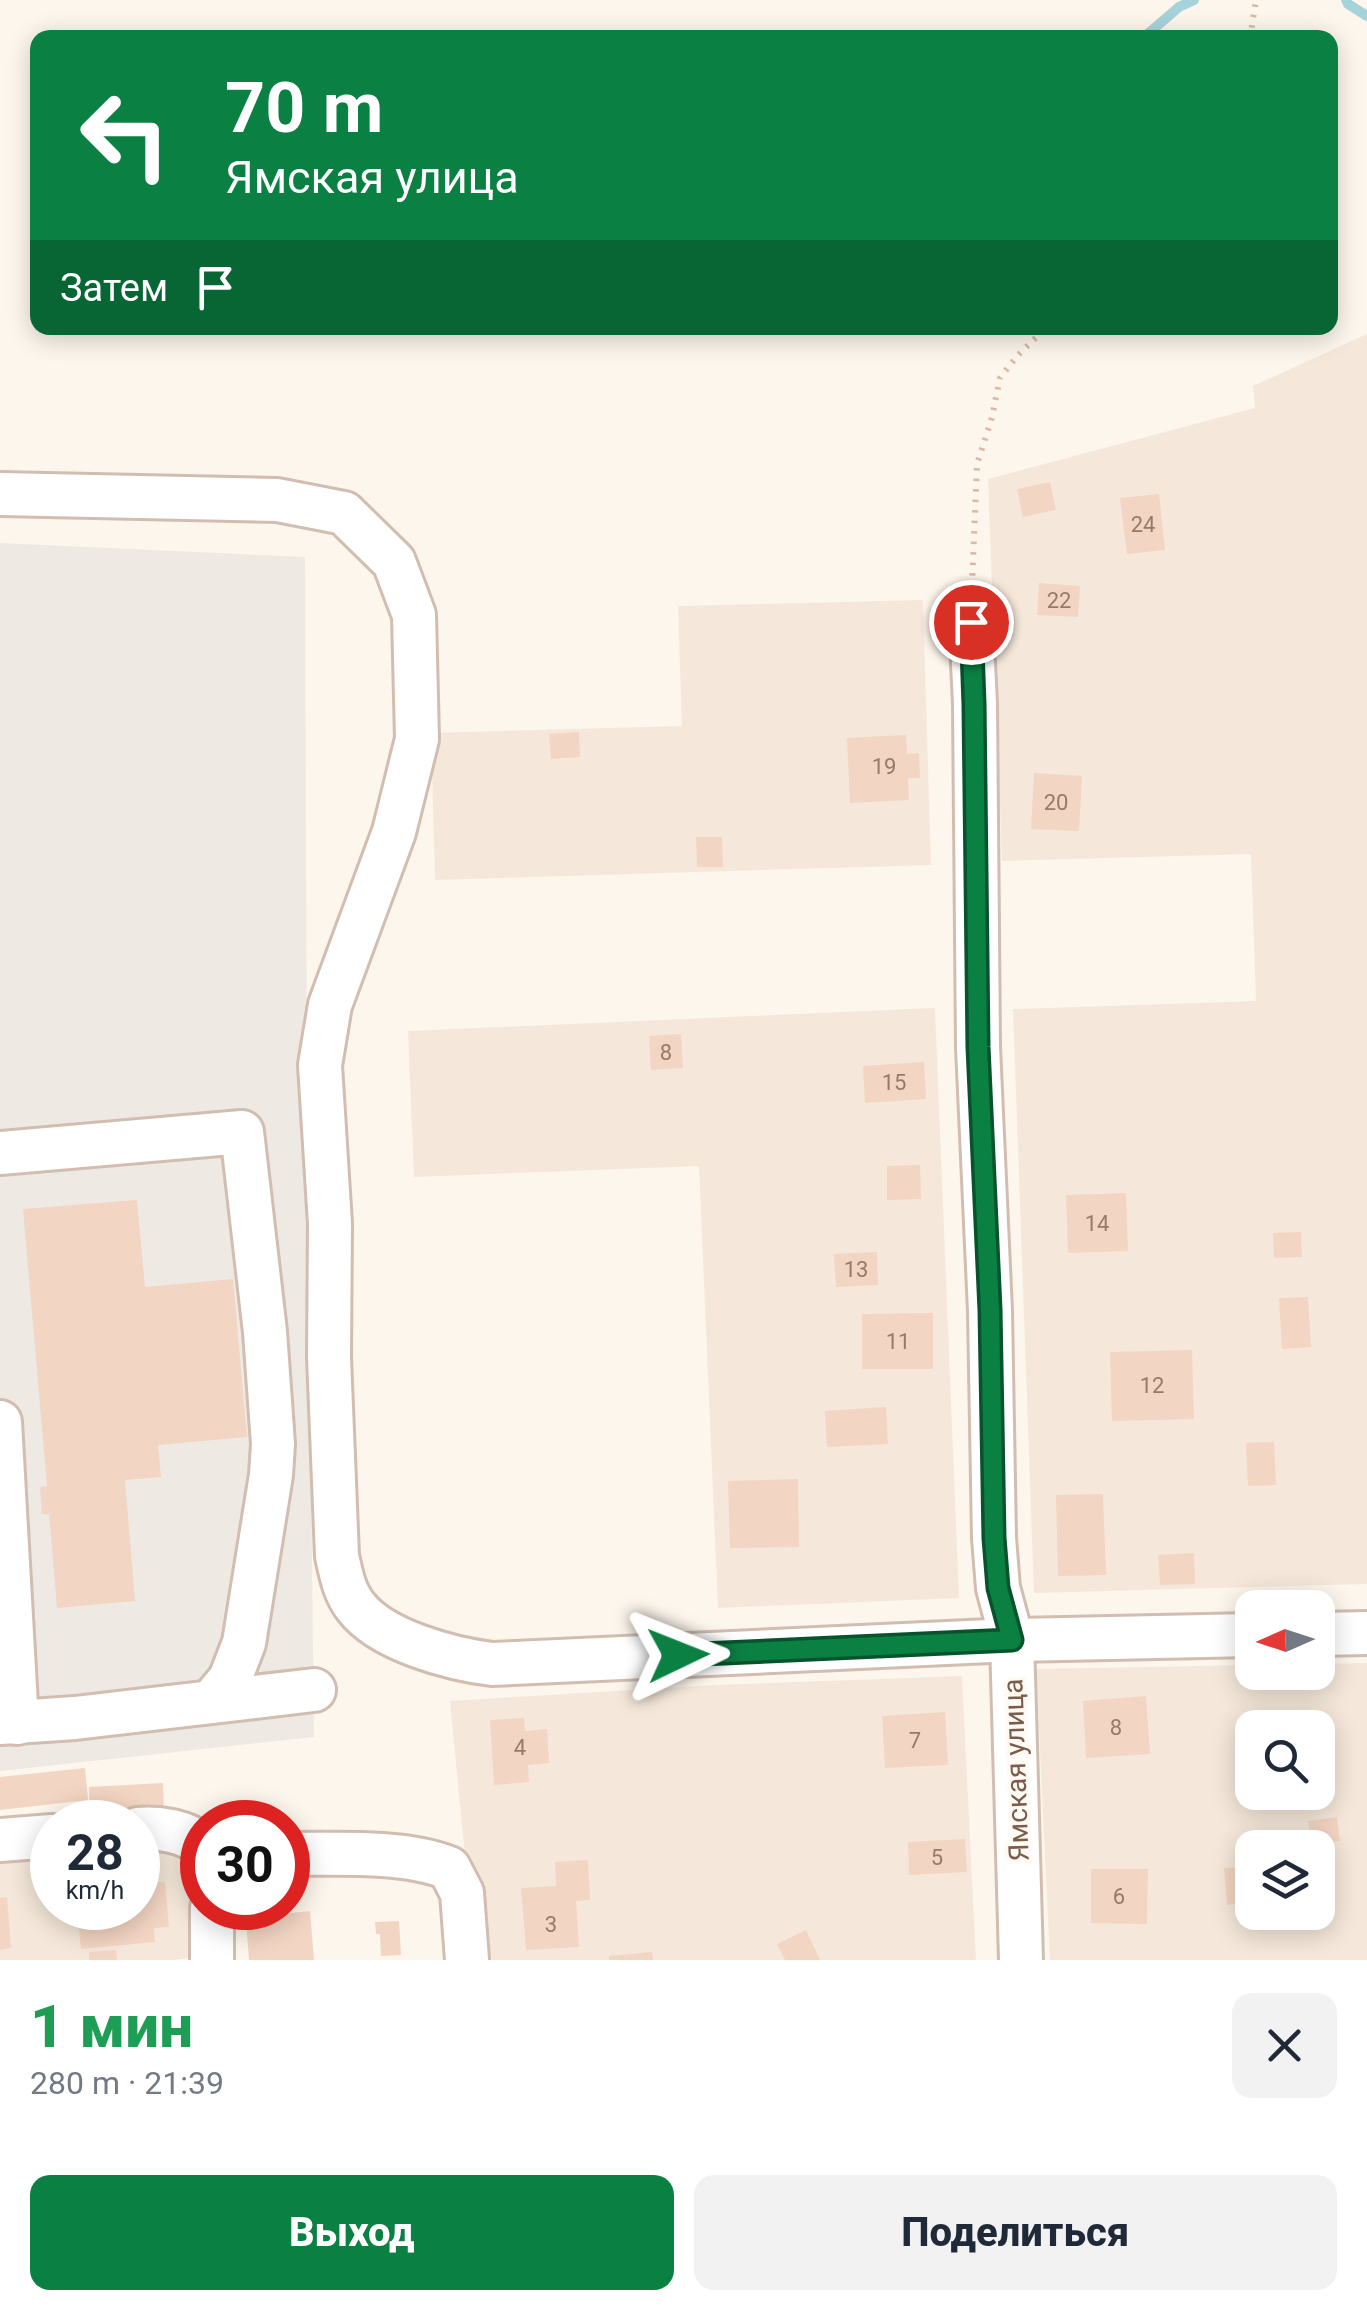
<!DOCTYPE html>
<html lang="ru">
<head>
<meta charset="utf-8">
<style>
  :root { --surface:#fff; --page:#f2f2f3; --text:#1f2937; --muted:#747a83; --accent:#0b8043 }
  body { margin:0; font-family:Roboto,sans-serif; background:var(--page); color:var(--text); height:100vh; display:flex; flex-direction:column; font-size:38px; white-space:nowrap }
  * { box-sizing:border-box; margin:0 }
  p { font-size:32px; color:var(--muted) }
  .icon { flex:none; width:55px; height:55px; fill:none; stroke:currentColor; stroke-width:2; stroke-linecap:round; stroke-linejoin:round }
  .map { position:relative; height:1960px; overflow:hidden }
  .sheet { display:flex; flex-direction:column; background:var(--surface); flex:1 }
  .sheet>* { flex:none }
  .hud { position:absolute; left:30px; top:30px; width:1308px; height:305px; border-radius:20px; box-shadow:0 5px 25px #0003; background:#0b8043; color:#fff; overflow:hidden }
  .needle { width:65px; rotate:267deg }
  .tools { position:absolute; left:1235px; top:1590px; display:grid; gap:20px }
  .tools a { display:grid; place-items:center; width:100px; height:100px; border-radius:20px; background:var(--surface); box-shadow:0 5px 25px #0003; font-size:50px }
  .speed { position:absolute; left:30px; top:1800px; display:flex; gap:20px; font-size:50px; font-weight:700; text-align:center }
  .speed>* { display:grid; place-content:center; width:130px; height:130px; border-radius:50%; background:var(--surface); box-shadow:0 5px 25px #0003; line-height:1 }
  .speed small { font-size:25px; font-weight:400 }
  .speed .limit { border:15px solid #d22; background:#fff; color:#111 }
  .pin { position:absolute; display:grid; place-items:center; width:85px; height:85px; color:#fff; margin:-42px; border:5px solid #fff; border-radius:50%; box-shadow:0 2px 10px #0007 }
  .me { position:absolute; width:110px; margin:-55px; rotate:88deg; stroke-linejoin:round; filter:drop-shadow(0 0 8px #0008) }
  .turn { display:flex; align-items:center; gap:35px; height:210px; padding:0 30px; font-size:45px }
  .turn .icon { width:130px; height:130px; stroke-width:2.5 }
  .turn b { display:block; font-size:70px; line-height:85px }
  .then { display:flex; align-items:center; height:95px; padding:0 30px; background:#0003; gap:20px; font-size:38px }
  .round { display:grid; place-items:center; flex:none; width:105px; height:105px; border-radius:20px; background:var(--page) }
  .head { display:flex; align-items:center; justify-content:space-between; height:170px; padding:0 30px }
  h1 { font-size:60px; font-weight:800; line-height:75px; color:#1e9e55 }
  .button { display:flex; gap:20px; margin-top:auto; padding:20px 30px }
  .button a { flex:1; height:115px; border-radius:20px; background:var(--accent); color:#fff; font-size:40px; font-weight:800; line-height:115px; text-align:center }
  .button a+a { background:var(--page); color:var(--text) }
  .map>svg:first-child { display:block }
</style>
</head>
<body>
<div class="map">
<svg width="1367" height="1960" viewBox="0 0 1367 1960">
  <rect width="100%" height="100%" fill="#fdf6ec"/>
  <g fill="#f5e8da" fill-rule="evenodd">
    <polygon points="1367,334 1367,1584 1034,1593 1013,1009 1256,1001 1251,854 1002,861 988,479 1255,408 1253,386"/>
    <polygon points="923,600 931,865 435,880 431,733 682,726 678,606"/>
    <polygon points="935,1008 959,1598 718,1608 699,1166 414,1177 408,1031"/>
    <path d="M1367,1663V1960H1050L1036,1669L1252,1665V1672H1318V1664ZM1252,1728H1318V1792H1252ZM1252,1848H1318V1912H1252Z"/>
    <polygon points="962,1676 976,1960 475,1960 450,1701 714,1685"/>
    <polygon points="138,1850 165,1853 179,1860 193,1875 197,1912 194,1957 174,1960 0,1960 0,1860 52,1856 52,1908 138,1908"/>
  </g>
  <polygon fill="#efe9e4" points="0,543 305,557 307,1118 314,1737 0,1771"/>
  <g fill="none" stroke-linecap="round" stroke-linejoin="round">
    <g stroke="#a5d3da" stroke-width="10">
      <polyline points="1346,0 1348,4 1367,16"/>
      <polyline points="1143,38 1179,7 1194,0"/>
    </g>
  </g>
  <g fill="#f3d5c3">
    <polygon points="1050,482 1056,510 1023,517 1017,489"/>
    <polygon points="1159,494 1165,550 1127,554 1120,498"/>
    <polygon points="1039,583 1080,586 1078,617 1037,615"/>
    <polygon points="579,732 580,757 551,759 549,734"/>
    <polygon points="906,735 907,754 919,753 920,778 908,778 909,800 850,803 847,738"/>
    <polygon points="1034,773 1082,776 1079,831 1031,829"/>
    <polygon points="696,837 722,837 723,867 697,867"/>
    <polygon points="681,1034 683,1068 651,1070 649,1036"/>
    <polygon points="924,1062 926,1099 865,1103 863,1066"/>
    <polygon points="920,1165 921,1199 887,1200 887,1166"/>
    <polygon points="1126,1193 1128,1251 1068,1253 1066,1195"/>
    <polygon points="137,1200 145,1287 233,1279 247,1437 158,1445 161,1477 125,1480 135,1601 57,1608 49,1514 42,1514 40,1487 47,1486 23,1209"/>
    <polygon points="1301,1232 1302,1257 1274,1258 1273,1233"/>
    <polygon points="877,1252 878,1285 836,1287 834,1254"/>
    <polygon points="1308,1297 1311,1347 1282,1349 1279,1298"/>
    <polygon points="933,1313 933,1369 862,1369 862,1314"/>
    <polygon points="1192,1350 1194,1419 1112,1421 1110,1352"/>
    <polygon points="886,1407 888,1444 827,1447 825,1411"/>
    <polygon points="1274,1442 1276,1485 1248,1486 1246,1443"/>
    <polygon points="798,1479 799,1547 730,1548 728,1481"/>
    <polygon points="1103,1494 1106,1575 1058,1576 1056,1495"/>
    <polygon points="1194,1553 1195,1584 1160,1585 1158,1555"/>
    <polygon points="1146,1696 1150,1754 1086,1758 1083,1701"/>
    <polygon points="945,1712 948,1765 885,1768 882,1716"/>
    <polygon points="524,1718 525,1731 547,1729 549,1763 528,1765 529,1782 494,1785 490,1720"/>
    <polygon points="85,1768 88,1800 0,1810 0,1777"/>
    <polygon points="163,1783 164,1813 90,1817 89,1787"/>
    <polygon points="1337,1817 1340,1841 1312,1845 1308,1821"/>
    <polygon points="965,1839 967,1872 909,1875 908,1842"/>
    <polygon points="588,1860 590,1900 576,1901 579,1947 526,1950 521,1888 556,1886 555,1862"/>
    <polygon points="1243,1867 1246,1903 1227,1905 1224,1868"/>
    <polygon points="1091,1869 1148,1869 1147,1924 1091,1923"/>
    <polygon points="165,1882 169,1927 154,1928 155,1942 81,1949 77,1908 138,1908 138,1884"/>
    <polygon points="7,1897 11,1948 0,1950 0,1898"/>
    <polygon points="245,1908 281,1908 282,1914 310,1911 314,1960 249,1960"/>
    <polygon points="399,1921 401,1955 381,1956 380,1934 376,1934 375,1922"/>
    <polygon points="806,1930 820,1960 785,1960 777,1944"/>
    <polygon points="116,1950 117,1960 89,1960 89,1952"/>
    <polygon points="652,1952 653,1960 609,1960 609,1956"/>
  </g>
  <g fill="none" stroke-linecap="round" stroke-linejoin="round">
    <defs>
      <g id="minor">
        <path d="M0,494L277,500L344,513L394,562L414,615L417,739L394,832L330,1005L320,1065L330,1224L329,1357L337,1556C341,1574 344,1592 356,1607C382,1641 452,1659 492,1664L1012,1640L1252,1635"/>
        <polyline points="971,622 975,704 978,1047 990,1311 994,1538 998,1588 1012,1640 1021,1960"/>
        <polyline points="0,1153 242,1132 265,1332 273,1444 271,1475 244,1643 230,1679 211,1702"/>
        <polyline points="0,1422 17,1723"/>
        <polyline points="1318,1634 1367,1633"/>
        <polyline points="0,1723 75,1718 314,1690"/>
        <path d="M138,1829C159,1827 185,1831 202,1845"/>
        <polyline points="0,1840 52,1836"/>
        <path d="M288,1854C337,1854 404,1850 449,1868L462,1893L467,1960"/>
        <polyline points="212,1960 212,1908"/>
      </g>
    </defs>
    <use href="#minor" stroke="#d1beb0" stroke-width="48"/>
    <g stroke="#d9b8a5" stroke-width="6" stroke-dasharray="2.5 8" stroke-linecap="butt">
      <polyline points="1250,38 1256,0"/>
      <polyline points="972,586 977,464 991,421 1000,378 1017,356 1046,328"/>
    </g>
    <use href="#minor" stroke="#fff" stroke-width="42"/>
  </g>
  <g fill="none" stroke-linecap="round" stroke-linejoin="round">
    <defs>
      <polyline id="route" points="678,1655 1012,1640 998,1588 994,1538 990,1310 978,1047 974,704 971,622"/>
    </defs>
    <use href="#route" stroke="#07532c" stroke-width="25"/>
    <use href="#route" stroke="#0b8043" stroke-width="18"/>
  </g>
  <g text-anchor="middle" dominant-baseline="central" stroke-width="8" stroke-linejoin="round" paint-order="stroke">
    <g font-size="22" fill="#987a6a">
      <text x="1143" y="524">24</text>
      <text x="1059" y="600">22</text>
      <text x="884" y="766">19</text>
      <text x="1056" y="802">20</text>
      <text x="666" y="1052">8</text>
      <text x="894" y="1082">15</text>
      <text x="1097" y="1223">14</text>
      <text x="856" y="1269">13</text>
      <text x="898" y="1341">11</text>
      <text x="1152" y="1385">12</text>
      <text x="1116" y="1727">8</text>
      <text x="915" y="1740">7</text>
      <text x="520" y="1747">4</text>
      <text x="937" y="1857">5</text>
      <text x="1119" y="1896">6</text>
      <text x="551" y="1924">3</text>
    </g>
    <g font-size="28" fill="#7a5c4d" stroke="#fffaf3">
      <text transform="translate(1016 1770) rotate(-92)">Ямская улица</text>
    </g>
  </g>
</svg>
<div class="tools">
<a><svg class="needle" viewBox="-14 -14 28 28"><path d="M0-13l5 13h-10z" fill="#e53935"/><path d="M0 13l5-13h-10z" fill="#747a83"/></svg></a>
<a><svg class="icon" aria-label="search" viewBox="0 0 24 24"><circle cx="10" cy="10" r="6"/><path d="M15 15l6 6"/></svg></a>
<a><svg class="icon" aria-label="layers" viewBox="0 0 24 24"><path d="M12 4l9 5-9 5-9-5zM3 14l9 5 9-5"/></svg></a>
</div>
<div class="speed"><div>28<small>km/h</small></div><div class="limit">30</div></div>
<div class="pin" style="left:971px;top:622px;background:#d93025"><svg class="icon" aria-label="arrive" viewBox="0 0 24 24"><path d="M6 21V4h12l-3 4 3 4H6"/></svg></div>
<svg class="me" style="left:678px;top:1655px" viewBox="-20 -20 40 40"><path d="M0-17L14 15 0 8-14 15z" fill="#0b8043" stroke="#fff" stroke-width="4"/></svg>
<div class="hud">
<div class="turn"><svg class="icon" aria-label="left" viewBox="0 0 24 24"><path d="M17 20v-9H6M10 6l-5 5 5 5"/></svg><div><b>70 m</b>Ямская улица</div></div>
<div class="then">Затем<svg class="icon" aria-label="arrive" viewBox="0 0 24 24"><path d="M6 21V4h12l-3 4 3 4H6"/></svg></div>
</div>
</div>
<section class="sheet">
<div class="head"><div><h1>1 мин</h1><p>280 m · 21:39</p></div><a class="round"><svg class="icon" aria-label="close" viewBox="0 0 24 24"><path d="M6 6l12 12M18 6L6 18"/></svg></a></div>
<div class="button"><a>Выход</a><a>Поделиться</a></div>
</section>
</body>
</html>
